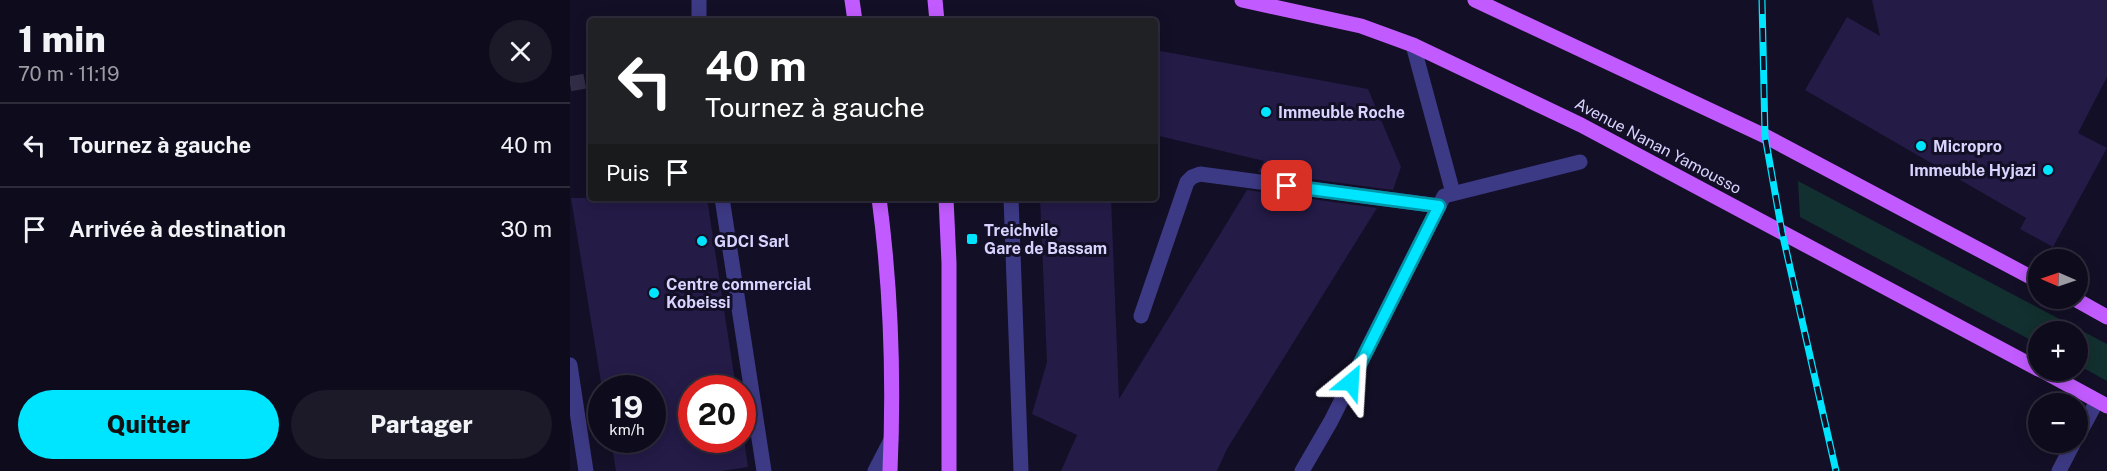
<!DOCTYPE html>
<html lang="fr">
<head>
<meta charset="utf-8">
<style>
  :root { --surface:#0e0b1c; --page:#1c1929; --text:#f1f3f6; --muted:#9b9ba3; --line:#2e2b3b; --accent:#00e5ff }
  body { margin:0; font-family:"Public Sans",sans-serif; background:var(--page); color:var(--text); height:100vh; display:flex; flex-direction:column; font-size:22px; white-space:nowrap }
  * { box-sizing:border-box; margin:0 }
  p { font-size:20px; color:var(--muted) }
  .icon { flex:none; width:33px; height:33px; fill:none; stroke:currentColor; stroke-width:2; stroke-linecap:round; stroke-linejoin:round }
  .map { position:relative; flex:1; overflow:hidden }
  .sheet { display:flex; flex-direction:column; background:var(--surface); width:570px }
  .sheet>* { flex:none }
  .banner { position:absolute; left:18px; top:18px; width:570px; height:183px; border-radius:6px; box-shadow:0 3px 15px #0003,0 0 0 2px var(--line); background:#202124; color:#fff; overflow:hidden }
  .needle { width:39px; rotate:272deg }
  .buttons { position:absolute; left:1458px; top:249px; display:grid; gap:12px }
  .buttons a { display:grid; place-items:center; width:60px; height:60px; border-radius:50%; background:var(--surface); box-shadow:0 3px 15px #0003,0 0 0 2px var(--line); font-size:30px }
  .speed { position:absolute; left:18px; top:375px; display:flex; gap:12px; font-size:30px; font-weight:700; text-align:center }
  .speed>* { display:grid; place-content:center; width:78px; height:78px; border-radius:50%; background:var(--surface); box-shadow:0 3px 15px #0003,0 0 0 2px var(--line); line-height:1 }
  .speed small { font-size:15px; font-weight:400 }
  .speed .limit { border:9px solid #d22; background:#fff; color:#111 }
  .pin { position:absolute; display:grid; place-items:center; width:51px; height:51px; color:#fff; margin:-26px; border-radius:12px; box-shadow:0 3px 9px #0006 }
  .me { position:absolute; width:66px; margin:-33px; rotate:27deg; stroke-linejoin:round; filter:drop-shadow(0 0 4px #0008) }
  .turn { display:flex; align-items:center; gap:21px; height:126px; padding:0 18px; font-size:27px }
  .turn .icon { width:78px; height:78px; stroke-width:2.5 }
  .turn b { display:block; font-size:42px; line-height:51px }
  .then { display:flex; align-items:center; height:57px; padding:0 18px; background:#0003; gap:12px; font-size:22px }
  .round { display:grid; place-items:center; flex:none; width:63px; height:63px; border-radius:32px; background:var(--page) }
  .head { display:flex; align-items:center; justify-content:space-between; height:102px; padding:0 18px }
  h1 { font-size:36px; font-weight:800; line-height:45px }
  .cta { display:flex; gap:12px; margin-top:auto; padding:12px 18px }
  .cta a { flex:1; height:69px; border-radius:36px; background:var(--accent); color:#111; font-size:24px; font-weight:800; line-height:69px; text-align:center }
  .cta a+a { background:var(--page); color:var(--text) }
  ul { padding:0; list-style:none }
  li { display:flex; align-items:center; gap:18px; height:84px; padding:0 18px; border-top:2px solid var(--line) }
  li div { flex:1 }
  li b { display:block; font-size:22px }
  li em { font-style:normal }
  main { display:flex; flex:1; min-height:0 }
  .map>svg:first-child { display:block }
</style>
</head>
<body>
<main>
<section class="sheet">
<div class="head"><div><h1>1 min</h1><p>70 m · 11:19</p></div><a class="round"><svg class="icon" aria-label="close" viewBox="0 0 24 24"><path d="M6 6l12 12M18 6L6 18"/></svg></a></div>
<ul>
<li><svg class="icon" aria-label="left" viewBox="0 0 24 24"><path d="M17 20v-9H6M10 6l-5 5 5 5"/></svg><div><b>Tournez à gauche</b></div><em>40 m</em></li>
<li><svg class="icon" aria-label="arrive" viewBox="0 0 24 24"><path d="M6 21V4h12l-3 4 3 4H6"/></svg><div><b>Arrivée à destination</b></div><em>30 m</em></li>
</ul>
<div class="cta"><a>Quitter</a><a>Partager</a></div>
</section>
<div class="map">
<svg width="1537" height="471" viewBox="0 0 1537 471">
  <rect width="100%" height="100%" fill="#130f26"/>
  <polygon fill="#12302f" points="1228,181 1537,344 1537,381 1508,365 1508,332 1468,332 1468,344 1230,217"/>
  <g fill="#241b47">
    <polygon points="1302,0 1537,0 1537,77 1508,133 1537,148 1483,247 1450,229 1456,218 1235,90 1277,17 1310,36"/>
    <polygon points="585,50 798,89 831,167 823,190 688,172 694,161 585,135"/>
    <polygon points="677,190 807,208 657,449 647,471 491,471 507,435 462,414 477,362 470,198 541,198 549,399"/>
    <polygon points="1,198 137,198 166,388 122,388 122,440 174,440 178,467 151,471 46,471 41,440 82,440 82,388 32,388"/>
  </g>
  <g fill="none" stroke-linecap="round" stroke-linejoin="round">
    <polyline stroke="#312d47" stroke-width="15" stroke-dasharray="15 8" stroke-linecap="butt" points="0,84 21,80"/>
    <g stroke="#3d3a85" stroke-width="15">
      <polyline points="129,0 129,21"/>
      <polyline points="843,45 883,193"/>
      <polyline points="152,198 194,471"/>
      <polyline points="441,198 451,471"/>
      <polyline points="571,316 617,182 622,177 630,174 869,206"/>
      <polyline points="0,365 16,471"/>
      <polyline points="1508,436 1527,401"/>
      <polyline points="305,471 321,440"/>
      <polyline points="732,471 761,421 874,196 1010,162"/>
      <polyline points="1489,471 1504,442"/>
    </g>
    <g stroke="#c25bff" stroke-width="15">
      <polyline points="282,0 285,21"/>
      <polyline points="365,0 367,21"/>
      <polyline points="672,0 791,26 843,45 1011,125 1468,369"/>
      <polyline points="905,0 1195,136 1468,281"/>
      <path d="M309,198C321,288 324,381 320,471"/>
      <polyline points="376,198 379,263 379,471"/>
      <polyline points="1503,298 1537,317"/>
      <polyline points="1471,370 1537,406"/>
    </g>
    <defs>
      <polyline id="rail" points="1192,0 1195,136 1212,232 1266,471"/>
    </defs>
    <use href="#rail" stroke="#00e5ff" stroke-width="7"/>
    <use href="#rail" stroke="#130f26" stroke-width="4.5" stroke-dasharray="14" stroke-linecap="butt"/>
  </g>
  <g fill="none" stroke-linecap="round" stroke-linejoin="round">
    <defs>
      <polyline id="route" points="717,186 869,206 781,382"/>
    </defs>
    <use href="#route" stroke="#0095a6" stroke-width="15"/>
    <use href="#route" stroke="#00e5ff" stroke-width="10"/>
  </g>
  <g fill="#00e5ff" stroke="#130f26" stroke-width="2">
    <circle cx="696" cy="112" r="6"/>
    <circle cx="1351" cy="146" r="6"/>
    <circle cx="1478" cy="170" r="6"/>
    <rect x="396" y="233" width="12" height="12" rx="3"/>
    <circle cx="132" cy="241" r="6"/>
    <circle cx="84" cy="293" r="6"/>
  </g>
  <g text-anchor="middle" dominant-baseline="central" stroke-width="6" stroke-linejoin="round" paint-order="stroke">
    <g font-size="16" font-weight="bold" fill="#d9d4ff" stroke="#130f26" text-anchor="start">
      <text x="708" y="112">Immeuble Roche</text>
      <text x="1363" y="146">Micropro</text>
      <text x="1466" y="170" text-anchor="end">Immeuble Hyjazi</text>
      <text x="414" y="230">Treichvile<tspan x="414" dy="18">Gare de Bassam</tspan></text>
      <text x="144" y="241">GDCI Sarl</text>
      <text x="96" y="284">Centre commercial<tspan x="96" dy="18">Kobeissi</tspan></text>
    </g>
    <g font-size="16" fill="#d9d4ff" stroke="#130f26">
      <text transform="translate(1088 146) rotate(28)">Avenue Nanan Yamousso</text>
    </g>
  </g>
</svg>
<div class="buttons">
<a><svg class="needle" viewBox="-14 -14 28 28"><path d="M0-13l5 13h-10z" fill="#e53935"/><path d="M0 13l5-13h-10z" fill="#9b9ba3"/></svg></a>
<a>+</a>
<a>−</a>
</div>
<div class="speed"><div>19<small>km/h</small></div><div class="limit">20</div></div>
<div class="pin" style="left:717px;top:186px;background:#d93025"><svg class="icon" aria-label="arrive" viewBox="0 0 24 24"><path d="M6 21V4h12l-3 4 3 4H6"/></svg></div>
<svg class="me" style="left:781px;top:382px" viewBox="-20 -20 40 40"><path d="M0-17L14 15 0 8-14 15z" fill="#00e5ff" stroke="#fff" stroke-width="4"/></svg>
<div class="banner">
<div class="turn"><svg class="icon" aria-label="left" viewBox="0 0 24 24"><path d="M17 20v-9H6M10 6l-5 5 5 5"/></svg><div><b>40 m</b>Tournez à gauche</div></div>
<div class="then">Puis<svg class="icon" aria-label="arrive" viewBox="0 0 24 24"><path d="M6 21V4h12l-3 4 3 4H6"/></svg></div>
</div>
</div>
</main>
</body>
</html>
